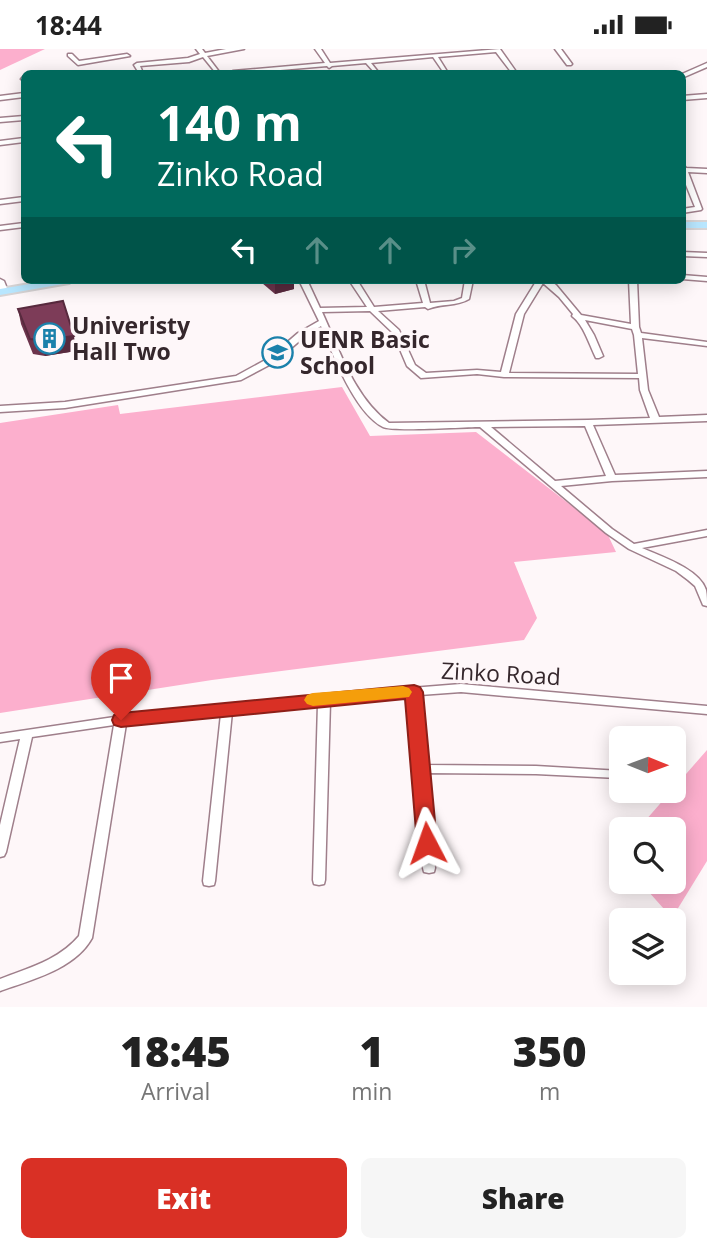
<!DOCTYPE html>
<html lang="en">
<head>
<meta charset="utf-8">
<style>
  :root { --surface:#fff; --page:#f6f6f6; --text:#222; --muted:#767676; --accent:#d93025 }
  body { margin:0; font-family:"Open Sans",sans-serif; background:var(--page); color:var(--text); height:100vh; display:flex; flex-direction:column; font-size:26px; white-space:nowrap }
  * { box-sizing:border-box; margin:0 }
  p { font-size:23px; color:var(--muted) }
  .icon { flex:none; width:38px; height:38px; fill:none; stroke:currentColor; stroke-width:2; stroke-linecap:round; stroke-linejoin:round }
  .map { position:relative; height:958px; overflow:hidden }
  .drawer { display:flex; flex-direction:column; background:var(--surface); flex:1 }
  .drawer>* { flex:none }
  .banner { position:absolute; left:21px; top:21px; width:665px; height:214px; border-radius:10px; box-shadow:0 4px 18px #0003; background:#00695c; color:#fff; overflow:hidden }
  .needle { width:46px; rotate:91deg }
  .tools { position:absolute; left:609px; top:677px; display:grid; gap:14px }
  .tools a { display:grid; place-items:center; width:77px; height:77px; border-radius:10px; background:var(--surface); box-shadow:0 4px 18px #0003; font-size:35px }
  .pin { position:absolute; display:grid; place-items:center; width:60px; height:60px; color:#fff; margin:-72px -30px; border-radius:50% 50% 50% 0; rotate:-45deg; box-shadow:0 0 7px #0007 }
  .pin .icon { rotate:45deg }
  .me { position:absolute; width:77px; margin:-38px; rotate:356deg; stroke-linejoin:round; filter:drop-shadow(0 0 5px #0008) }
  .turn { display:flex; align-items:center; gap:24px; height:147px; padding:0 21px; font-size:32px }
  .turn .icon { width:91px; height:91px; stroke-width:2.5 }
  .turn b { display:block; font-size:49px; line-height:60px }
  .lanes { display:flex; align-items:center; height:66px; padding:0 21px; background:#0003; justify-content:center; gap:35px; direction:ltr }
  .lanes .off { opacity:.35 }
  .eta { display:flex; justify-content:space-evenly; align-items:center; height:119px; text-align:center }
  .eta b { font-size:42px; font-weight:800; line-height:49px }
  .action { display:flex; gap:14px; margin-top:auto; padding:14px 21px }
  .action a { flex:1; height:80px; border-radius:10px; background:var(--accent); color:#fff; font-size:28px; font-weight:800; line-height:80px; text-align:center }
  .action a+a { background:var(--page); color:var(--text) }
  .status { display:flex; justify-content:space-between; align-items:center; height:49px; padding:0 35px; background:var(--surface); direction:ltr }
  .status svg { height:19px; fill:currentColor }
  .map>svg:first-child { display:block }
</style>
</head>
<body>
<div class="status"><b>18:44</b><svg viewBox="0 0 49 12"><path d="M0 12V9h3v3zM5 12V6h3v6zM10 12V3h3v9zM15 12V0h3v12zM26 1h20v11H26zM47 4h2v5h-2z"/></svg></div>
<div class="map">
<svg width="707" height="958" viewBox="0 0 707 958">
  <rect width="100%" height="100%" fill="#fef7f9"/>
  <g fill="#fcafcd">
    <polygon points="0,0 45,0 0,21"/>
    <polygon points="342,338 370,387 476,383 607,484 616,503 514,513 537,569 524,591 212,631 0,664 0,374 118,356 120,365"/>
    <polygon points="707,701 707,812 672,869 640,833 674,833 674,780 638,780"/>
  </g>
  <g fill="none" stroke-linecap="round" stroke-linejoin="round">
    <defs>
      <g id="minor">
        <polygon points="196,0 202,0 205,4 226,0 244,0 207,7 220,24 216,24 203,8 189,13 140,17 143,24 139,24 134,16 137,14 188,9 200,5"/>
        <polygon points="315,0 321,0 330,14 500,0 517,24 512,24 496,3 438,8 448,24 444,24 433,8 371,14 379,24 375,24 366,14 332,17 329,19 327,17 246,24 230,24 233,22 325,14"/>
        <polygon points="555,0 561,0 572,15 571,16 567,16"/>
        <polygon points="68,5 72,5 79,12 127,5 130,7 78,16 68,7"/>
        <polygon points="707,14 707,18 682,29 682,25"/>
        <polygon points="24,27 24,32 21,30"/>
        <polygon points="24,44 24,48 0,51 0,47"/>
        <polygon points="707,45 707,49 682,51 682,47"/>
        <polygon points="24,67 24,71 0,73 0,69"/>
        <polygon points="24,89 24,93 0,96 0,92"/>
        <polygon points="682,114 686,119 707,120 707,124 688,123 702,160 701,161 682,164 682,160 695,158 682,126"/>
        <polygon points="24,148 24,152 0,155 0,151"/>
        <polygon points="24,174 24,178 0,181 0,177"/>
        <polygon points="682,203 707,204 707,208 682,207"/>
        <polygon points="682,226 707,228 707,232 682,230"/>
        <polygon points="0,230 4,232 8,242 7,244 1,244 0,242"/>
        <path d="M299,231H307L320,259L367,258L349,231H357L374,258L423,254L416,231H424L430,254L454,252L462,249L465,231H473L469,250C456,258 441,254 428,260L425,258L378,262L399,281L415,316L426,324L477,321L501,323L516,265L537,231H549L556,236L581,266L631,275L629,231H637L639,278L641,284L707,293V297L642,289L648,341L659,368L707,366V372L593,376L615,426L707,422V428L612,432L561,437L612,480L634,495L707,481V487L642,499C660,507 700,520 706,541C707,546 707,552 707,557L703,556L695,537L688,531L676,522L629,500L606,484L480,378C465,378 392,383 383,378C355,364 333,306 321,277L304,288L275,313L241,331L65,359L0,363V357L65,353L236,327L269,309L298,284L319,272ZM543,234L559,248L573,265L572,267C584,276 589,295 596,309H599L603,307L594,286L585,271L632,280L634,286L638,325L509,324L524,265ZM370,262L393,284L407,317L421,329L477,325L504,328L639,329L640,341L650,369L588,371L389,374C354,348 340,302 322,263ZM585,377L606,427L555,432L491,378Z"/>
        <path d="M461,635L707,657V665L461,643L420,646L426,716L536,717L621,722V728L618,729L536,725L427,724L435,819L434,823L429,824L424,823L423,819L409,647L330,653L325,831L324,835L319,836L314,835L313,831L318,655L232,663L215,832L214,836L209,837L204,836L203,832L221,665L126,675L92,889C75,920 31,931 0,942V930C28,919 59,911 79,887L114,676L32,688L6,803L4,807L0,808V776L20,690L0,693V685L121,667L324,646Z"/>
      </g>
      <g id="major">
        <rect x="682" y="173" width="25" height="6"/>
        <polygon points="53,231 74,231 69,234 0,246 0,240"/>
      </g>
    </defs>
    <use href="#minor" stroke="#9f7f8b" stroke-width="3"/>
    <use href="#major" stroke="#d7d4d5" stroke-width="4"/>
    <use href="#minor" fill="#fff" fill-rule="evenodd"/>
    <use href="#major" fill="#b8e6fe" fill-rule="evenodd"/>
  </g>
  <g fill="#6c344c">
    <polygon points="262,231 294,231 294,240 275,245 262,234"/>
    <polygon points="18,260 76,302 45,307 33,305 21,275"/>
  </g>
  <g fill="#582a3e">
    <polygon points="275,231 294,231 294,240 275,245"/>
    <polygon points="74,287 76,302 45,307 42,291"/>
  </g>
  <polygon fill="#7d3c58" stroke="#582a3e" stroke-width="2" points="63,252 74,287 42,291 30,290 18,260"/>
  <polygon fill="#d93025" stroke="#8d1f18" stroke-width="2" points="414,636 420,638 423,643 437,794 434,800 427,803 420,800 417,794 405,650 121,678 114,676 112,671 114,666 121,664"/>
  <polygon fill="#f59e0b" points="403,637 409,639 412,643 409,648 313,657 307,655 304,651 307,646 313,644"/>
  <defs>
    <symbol id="building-ring" viewBox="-11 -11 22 22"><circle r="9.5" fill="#fef7f9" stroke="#1b81ab" stroke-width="1.5"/><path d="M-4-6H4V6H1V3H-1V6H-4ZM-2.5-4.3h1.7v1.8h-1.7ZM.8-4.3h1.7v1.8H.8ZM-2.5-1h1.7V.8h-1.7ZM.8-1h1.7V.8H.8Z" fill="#1b81ab"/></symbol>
    <symbol id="school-ring" viewBox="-11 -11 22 22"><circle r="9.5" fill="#fef7f9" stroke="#1b81ab" stroke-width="1.5"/><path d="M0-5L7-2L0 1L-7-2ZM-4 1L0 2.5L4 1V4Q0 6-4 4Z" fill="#1b81ab"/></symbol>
  </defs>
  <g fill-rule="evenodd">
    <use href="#building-ring" x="32" y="272" width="35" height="35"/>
    <use href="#school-ring" x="260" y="286" width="35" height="35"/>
  </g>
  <g text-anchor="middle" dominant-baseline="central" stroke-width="7" stroke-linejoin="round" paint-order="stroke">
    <g font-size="23" font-weight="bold" fill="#35272c" stroke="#fef7f9" text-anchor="start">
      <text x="72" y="276">Univeristy<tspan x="72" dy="26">Hall Two</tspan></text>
      <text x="300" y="290">UENR Basic<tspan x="300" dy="26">School</tspan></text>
    </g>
    <g font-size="23" fill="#35272c" stroke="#fef7f9">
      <text transform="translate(501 624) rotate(3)">Zinko Road</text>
    </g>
  </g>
</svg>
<div class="tools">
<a><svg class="needle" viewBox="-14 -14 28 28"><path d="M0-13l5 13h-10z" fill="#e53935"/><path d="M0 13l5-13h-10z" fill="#767676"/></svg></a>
<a><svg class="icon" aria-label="search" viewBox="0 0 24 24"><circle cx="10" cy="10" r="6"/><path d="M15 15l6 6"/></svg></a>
<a><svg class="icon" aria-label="layers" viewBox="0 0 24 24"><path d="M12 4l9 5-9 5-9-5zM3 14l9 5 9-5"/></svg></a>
</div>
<div class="pin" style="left:121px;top:671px;background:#d93025"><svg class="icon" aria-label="arrive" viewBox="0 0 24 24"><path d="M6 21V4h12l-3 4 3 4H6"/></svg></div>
<svg class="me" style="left:427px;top:794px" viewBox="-20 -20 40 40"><path d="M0-17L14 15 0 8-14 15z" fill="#d93025" stroke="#fff" stroke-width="4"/></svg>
<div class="banner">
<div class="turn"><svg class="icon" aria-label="left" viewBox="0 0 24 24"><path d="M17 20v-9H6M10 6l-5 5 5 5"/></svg><div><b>140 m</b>Zinko Road</div></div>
<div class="lanes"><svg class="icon" aria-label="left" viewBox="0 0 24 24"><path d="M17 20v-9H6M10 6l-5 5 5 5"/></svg><svg class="icon off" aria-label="ahead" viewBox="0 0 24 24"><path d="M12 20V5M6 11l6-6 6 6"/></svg><svg class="icon off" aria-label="ahead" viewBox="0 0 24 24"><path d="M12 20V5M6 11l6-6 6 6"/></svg><svg class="icon off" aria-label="right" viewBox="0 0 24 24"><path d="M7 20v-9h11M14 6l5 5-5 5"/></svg></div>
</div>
</div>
<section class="drawer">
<div class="eta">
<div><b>18:45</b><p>Arrival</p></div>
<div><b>1</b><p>min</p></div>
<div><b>350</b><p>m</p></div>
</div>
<div class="action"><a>Exit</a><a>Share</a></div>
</section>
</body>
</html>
